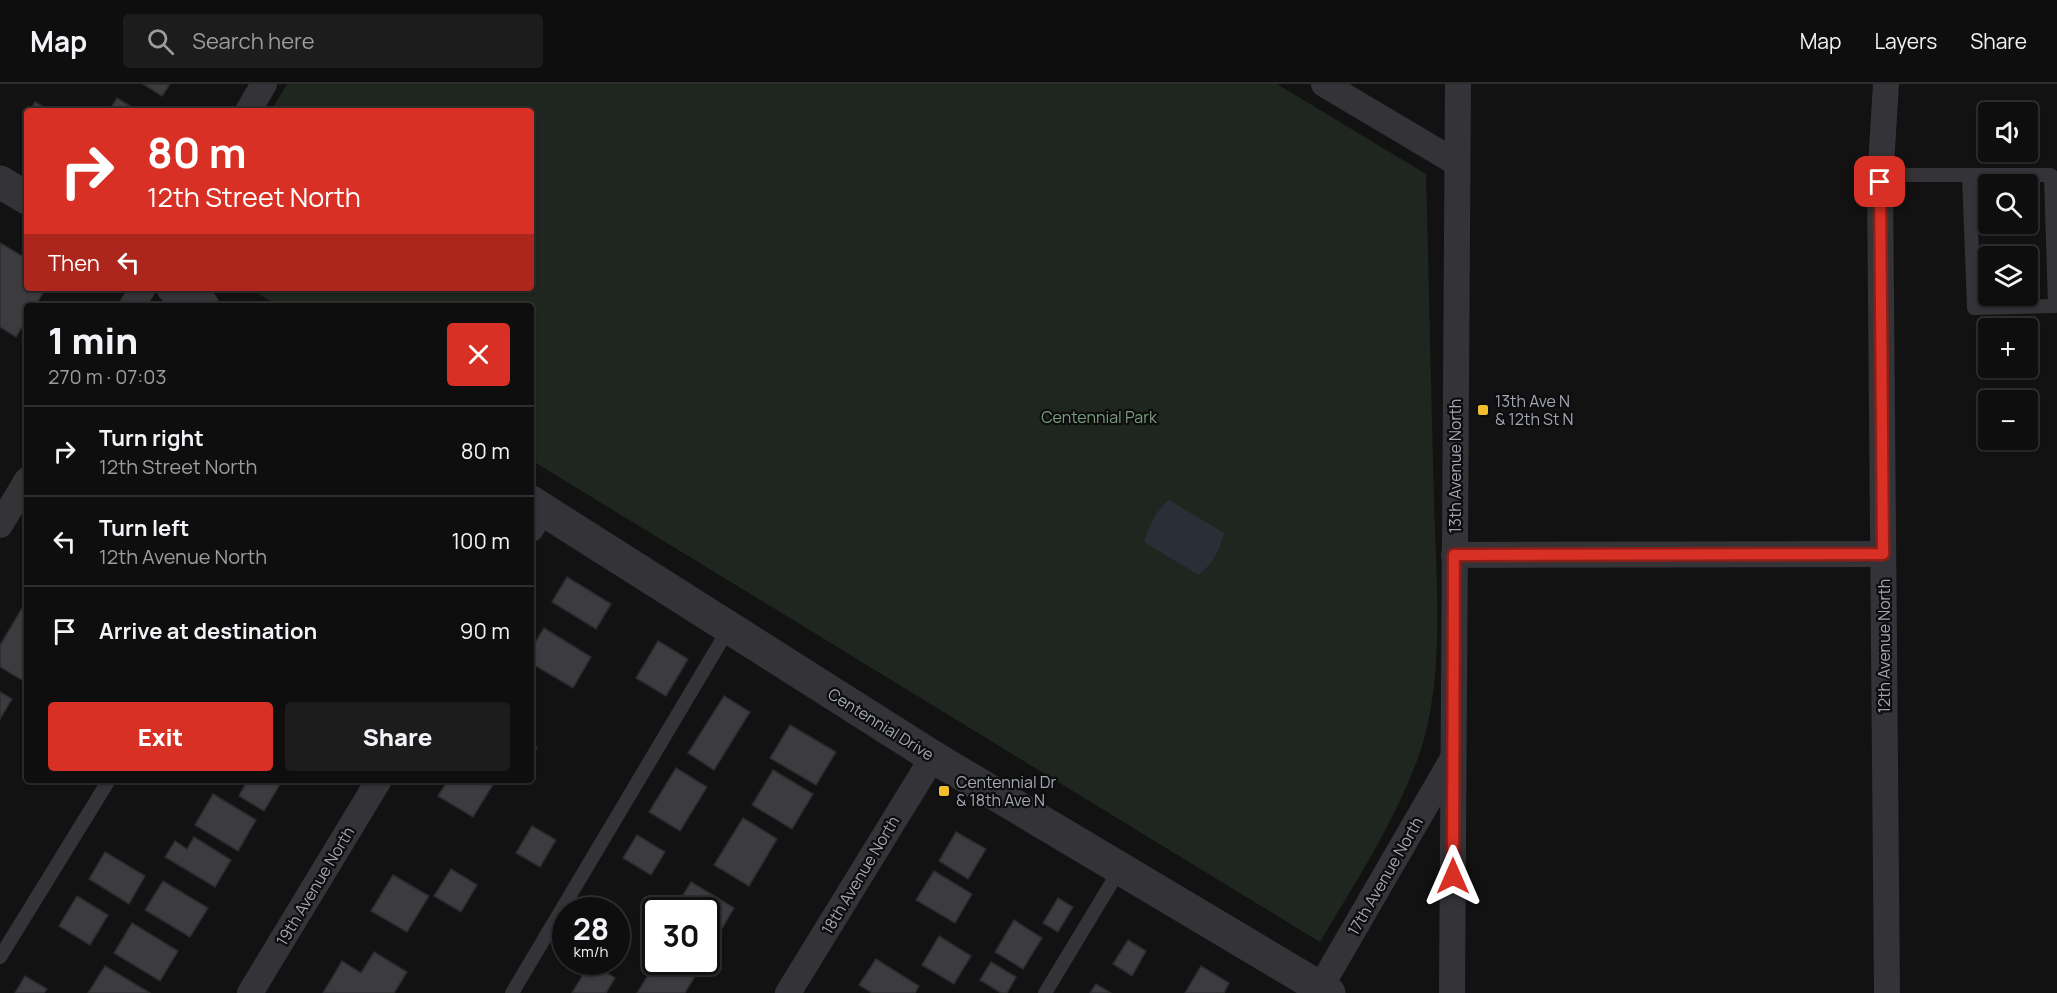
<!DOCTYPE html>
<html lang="en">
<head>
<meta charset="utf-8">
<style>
  :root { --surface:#0e0e0e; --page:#1c1c1c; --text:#f1f3f6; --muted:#9b9c9e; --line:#2e2e2e; --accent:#d93025 }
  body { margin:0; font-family:Manrope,sans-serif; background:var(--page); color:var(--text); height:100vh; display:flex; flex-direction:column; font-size:22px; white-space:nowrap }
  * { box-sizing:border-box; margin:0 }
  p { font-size:20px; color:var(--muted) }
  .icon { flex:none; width:33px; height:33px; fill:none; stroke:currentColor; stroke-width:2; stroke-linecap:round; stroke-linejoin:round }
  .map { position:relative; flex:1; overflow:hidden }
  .sheet { position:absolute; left:24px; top:219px; width:510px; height:480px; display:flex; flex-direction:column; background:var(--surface); border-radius:6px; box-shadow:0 2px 4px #0004,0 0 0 2px var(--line) }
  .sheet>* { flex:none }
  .top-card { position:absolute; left:24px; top:24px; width:510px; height:183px; border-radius:6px; box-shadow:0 2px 4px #0004,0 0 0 2px var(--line); background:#d93025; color:#fff; overflow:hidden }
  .buttons { position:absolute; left:1978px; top:18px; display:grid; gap:12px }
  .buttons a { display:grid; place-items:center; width:60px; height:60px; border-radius:6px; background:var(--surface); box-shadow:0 2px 4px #0004,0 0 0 2px var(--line); font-size:30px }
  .speed { position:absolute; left:552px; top:813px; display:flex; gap:12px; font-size:30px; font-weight:700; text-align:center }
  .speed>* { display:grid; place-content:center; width:78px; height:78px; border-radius:50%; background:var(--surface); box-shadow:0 2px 4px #0004,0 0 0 2px var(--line); line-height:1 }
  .speed small { font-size:15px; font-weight:400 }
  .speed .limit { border:3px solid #111; border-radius:9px; background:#fff; color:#111 }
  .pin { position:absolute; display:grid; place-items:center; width:51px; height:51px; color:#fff; margin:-26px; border-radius:12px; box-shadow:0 3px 9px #0006 }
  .me { position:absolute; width:66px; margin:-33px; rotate:0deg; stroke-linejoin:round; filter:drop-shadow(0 0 4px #0008) }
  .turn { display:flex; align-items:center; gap:21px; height:126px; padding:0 24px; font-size:27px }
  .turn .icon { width:78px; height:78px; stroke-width:2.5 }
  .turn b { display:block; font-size:42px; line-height:51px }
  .then { display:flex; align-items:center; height:57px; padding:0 24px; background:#0003; gap:12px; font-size:22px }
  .round { display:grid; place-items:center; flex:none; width:63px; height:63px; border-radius:6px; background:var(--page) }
  .summary { display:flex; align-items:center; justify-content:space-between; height:102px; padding:0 24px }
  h1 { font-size:36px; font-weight:800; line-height:45px }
  .button { display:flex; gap:12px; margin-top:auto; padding:12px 24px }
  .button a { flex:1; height:69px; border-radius:6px; background:var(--accent); color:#fff; font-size:24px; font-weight:800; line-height:69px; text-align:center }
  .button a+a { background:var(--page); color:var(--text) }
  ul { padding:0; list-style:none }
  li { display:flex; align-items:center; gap:18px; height:90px; padding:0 24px; border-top:2px solid var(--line) }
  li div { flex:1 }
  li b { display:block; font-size:22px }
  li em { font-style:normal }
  header { display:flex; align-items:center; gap:36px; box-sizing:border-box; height:84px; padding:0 30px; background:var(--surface); border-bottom:2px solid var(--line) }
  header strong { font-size:28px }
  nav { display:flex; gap:33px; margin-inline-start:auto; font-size:21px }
  .search { width:420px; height:54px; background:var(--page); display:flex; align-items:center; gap:15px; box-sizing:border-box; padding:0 21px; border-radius:6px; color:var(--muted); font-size:22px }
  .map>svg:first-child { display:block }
</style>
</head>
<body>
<header>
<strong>Map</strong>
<div class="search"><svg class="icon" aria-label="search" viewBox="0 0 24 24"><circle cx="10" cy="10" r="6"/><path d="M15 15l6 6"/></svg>Search here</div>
<nav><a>Map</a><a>Layers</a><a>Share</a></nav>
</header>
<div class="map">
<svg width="2057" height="909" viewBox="0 0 2057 909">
  <rect width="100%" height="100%" fill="#121213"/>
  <path fill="#1e261f" d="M287,0H1277L1426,90C1429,199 1431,308 1434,417C1436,498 1446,596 1418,674C1394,739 1355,799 1320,858L531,376V222H278L249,204H531V27H271Z"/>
  <path fill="#282f37" d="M1169,416L1224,449C1219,467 1213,479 1199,491L1144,458C1149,441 1156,427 1169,416Z"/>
  <g fill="#3c3c40" stroke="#2c2c2f" stroke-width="1.5">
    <polygon points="143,0 170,0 162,12"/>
    <polygon points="117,14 138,27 109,27"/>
    <polygon points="35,18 51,27 30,27"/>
    <polygon points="0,159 27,175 27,204 46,204 35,222 27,222 27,235 16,253 0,243"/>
    <polygon points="567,493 611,520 596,545 552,518"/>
    <polygon points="27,516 27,599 0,583 0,561"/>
    <polygon points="544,544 591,573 573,604 531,579 531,566"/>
    <polygon points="658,557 688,575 666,612 636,594"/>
    <polygon points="0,608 12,615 0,635"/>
    <polygon points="724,612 750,628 714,686 688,669"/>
    <polygon points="790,641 836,668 816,701 770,674"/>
    <polygon points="531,660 537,664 531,673"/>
    <polygon points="676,684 707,703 680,747 649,728"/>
    <polygon points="773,686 813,710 792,745 752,721"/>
    <polygon points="245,696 281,696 282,697 264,727 239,712 247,697"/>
    <polygon points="448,696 489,696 494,699 473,733 438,712"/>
    <polygon points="213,710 256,736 238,767 195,741"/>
    <polygon points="743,734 777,755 749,802 714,781"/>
    <polygon points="532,742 556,756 540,783 516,769"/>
    <polygon points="956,748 986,765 968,795 939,777"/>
    <polygon points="637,751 665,768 651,791 623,774"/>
    <polygon points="194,753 231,776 215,803 165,773 175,757 187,765"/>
    <polygon points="105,768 145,792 129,820 89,795"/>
    <polygon points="451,785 477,801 461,828 434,812"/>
    <polygon points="934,787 972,810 955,839 916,816"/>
    <polygon points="393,791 429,812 407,848 371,827"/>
    <polygon points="163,797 208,824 190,853 145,826"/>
    <polygon points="691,798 734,824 715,856 706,851 706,826 674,826"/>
    <polygon points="77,812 108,831 90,861 59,842"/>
    <polygon points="1058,814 1073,823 1058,848 1043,839"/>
    <polygon points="1014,836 1042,854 1023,885 995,868"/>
    <polygon points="132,839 178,867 160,897 114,869"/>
    <polygon points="939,852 971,872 954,900 922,881"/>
    <polygon points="1128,856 1146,867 1132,892 1113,880"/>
    <polygon points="374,868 407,888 394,909 323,909 342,877 361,889"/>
    <polygon points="876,875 919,902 915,909 872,909 859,901"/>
    <polygon points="656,878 678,878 697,889 685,909 637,909"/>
    <polygon points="991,878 1016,893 1007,909 1001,909 980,896"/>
    <polygon points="590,879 615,894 606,909 572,909"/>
    <polygon points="105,882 150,909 88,909"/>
    <polygon points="1201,882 1229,899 1224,909 1185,909"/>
    <polygon points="25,892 47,905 44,909 15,909"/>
    <polygon points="1096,900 1111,909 1090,909"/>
  </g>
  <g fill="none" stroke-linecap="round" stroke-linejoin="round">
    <g stroke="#333338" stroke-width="14">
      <polyline points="1880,91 1969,91 1974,224 2055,222 2051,91 1969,91"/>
      <polyline points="0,873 109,696"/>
      <polyline points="512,909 729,544"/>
      <polyline points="1045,909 1120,785"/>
    </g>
    <g stroke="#333338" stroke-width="26">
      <polyline points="1324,0 1457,79"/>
      <polyline points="1886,0 1880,98 1887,909"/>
      <polyline points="248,27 264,0"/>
      <polyline points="132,222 143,204"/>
      <polyline points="0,441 27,396"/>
      <polyline points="531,445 543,425"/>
      <polyline points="1454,471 1883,470"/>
      <polyline points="250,909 379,696"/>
      <polyline points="788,909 933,673"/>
      <polyline points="1317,909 1452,676"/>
      <polyline points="1452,909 1458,0"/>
    </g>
    <g stroke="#333338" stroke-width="33">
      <polyline points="0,98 27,114"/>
      <polyline points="173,204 203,222"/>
      <polyline points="531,418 933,673 1329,909"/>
    </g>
  </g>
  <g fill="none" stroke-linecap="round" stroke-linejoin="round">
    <defs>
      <polyline id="route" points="1453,792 1454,471 1883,470 1880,98"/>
    </defs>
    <use href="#route" stroke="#8d1f18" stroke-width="15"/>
    <use href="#route" stroke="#d93025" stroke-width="10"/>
  </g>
  <g fill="#f1bd2c" stroke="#0d0d0e" stroke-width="2">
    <rect x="1477" y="320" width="12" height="12" rx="3"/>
    <rect x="938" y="701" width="12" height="12" rx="3"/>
  </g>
  <g text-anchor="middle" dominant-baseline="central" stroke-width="4.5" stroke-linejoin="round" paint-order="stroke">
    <g font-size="16" fill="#a3a7b4" stroke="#0d0d0e" text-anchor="start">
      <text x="1495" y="317">13th Ave N<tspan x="1495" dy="18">&amp; 12th St N</tspan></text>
      <text x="956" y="698">Centennial Dr<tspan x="956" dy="18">&amp; 18th Ave N</tspan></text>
    </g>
    <g font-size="16" fill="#7a9f7f" stroke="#0d0d0e">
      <text x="1099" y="333">Centennial Park</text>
    </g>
    <g font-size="16" fill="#a3a7b4" stroke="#0d0d0e">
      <text transform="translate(1455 382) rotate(-90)">13th Avenue North</text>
      <text transform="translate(1884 562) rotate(-90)">12th Avenue North</text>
      <text transform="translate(881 640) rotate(32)">Centennial Drive</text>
      <text transform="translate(860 791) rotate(-59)">18th Avenue North</text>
      <text transform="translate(1385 792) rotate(-60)">17th Avenue North</text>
      <text transform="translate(315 802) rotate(-59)">19th Avenue North</text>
    </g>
  </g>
</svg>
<div class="buttons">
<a><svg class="icon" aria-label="sound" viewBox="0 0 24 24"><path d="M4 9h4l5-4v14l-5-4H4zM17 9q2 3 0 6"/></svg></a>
<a><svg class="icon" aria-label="search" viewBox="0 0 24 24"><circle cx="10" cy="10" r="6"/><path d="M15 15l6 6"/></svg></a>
<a><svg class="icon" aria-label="layers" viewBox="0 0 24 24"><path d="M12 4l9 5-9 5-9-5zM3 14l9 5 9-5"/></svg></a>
<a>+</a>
<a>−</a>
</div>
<div class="speed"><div>28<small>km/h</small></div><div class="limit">30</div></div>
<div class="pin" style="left:1880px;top:98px;background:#d93025"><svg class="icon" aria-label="arrive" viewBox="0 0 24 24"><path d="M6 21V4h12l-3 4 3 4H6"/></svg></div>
<svg class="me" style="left:1453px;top:792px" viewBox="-20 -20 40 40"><path d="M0-17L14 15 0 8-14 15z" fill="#d93025" stroke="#fff" stroke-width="4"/></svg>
<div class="top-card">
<div class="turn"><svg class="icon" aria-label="right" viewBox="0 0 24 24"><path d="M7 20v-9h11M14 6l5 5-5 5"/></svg><div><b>80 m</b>12th Street North</div></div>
<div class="then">Then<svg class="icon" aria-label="left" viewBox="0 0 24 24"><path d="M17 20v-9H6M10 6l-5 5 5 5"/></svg></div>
</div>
<section class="sheet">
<div class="summary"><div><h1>1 min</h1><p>270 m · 07:03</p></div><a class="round" style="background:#d93025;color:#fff"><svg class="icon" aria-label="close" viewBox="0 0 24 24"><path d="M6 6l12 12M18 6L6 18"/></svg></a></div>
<ul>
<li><svg class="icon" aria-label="right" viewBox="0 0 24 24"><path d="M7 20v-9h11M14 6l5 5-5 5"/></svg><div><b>Turn right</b><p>12th Street North</p></div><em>80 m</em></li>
<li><svg class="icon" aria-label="left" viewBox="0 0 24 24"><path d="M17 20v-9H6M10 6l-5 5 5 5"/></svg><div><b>Turn left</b><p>12th Avenue North</p></div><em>100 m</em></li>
<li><svg class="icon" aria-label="arrive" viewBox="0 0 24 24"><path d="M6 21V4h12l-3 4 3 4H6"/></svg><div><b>Arrive at destination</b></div><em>90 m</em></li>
</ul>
<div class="button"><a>Exit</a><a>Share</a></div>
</section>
</div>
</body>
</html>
